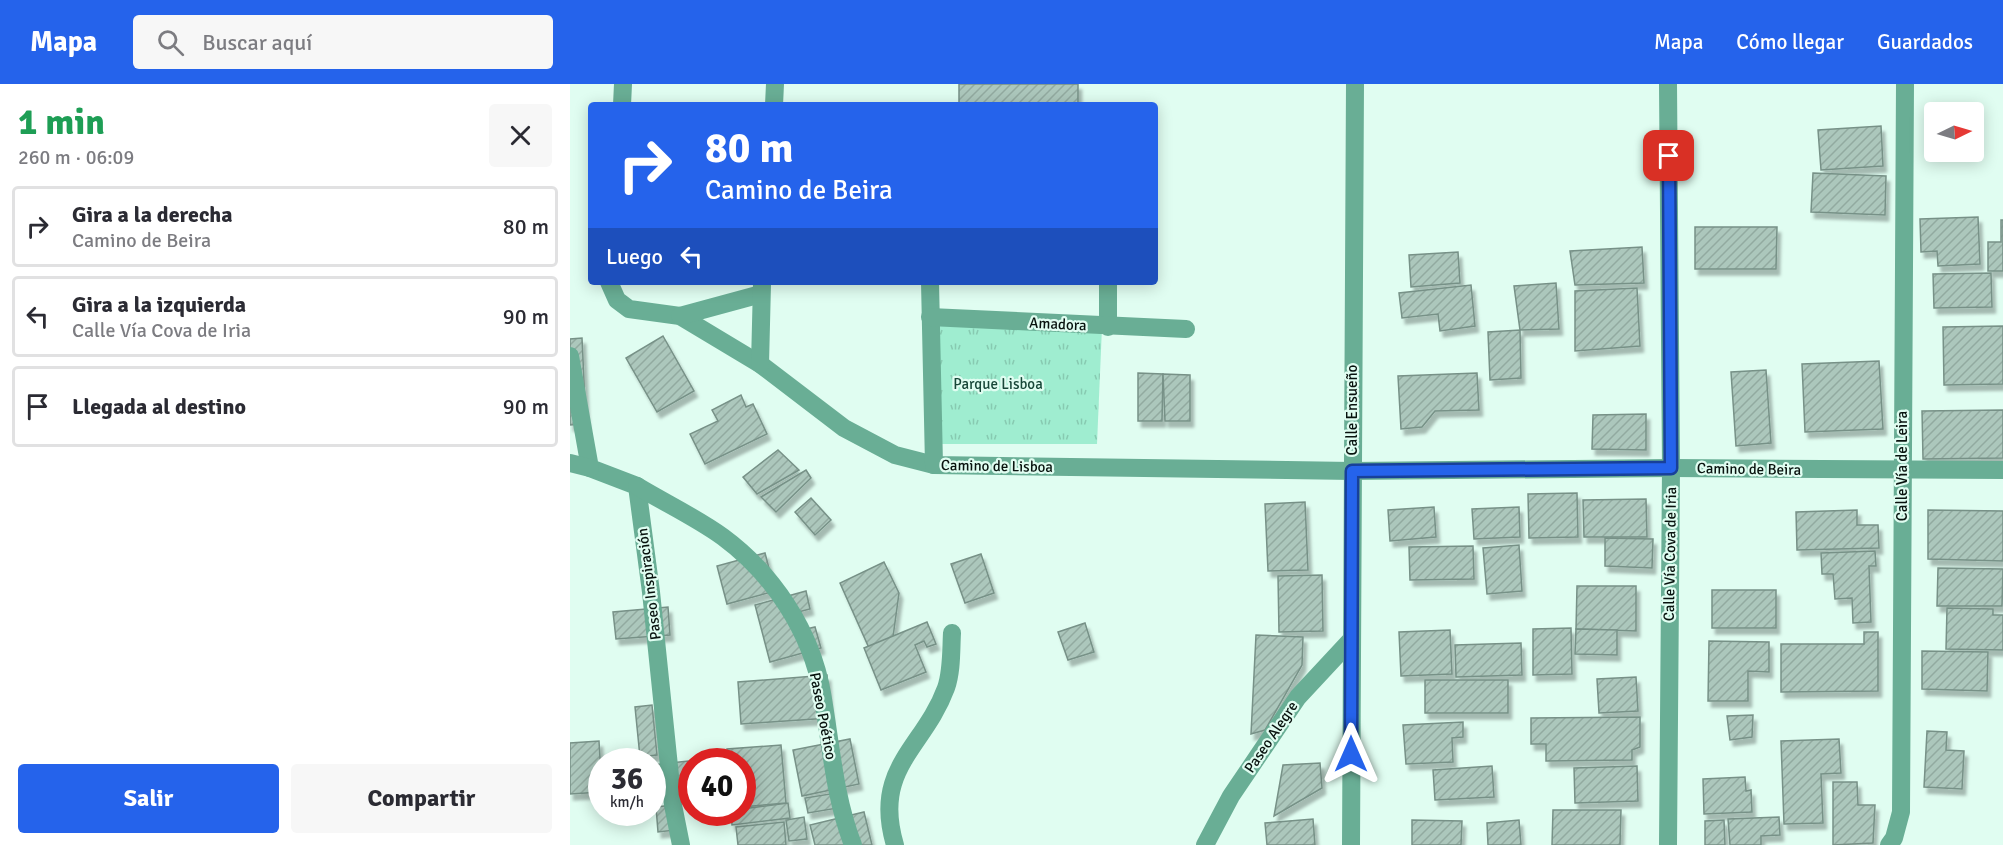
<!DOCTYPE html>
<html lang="es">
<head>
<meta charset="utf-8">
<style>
  :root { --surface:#fff; --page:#f7f7f7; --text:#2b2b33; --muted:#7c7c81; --line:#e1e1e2; --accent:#2563eb }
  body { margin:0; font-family:Signika,sans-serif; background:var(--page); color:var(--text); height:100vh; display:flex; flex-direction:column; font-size:22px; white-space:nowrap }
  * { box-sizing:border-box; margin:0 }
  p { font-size:20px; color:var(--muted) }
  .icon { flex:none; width:33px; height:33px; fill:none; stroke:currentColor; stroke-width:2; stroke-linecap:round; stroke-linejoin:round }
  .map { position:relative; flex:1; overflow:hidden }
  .details { display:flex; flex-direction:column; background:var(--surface); width:570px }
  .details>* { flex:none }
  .guide { position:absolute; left:18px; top:18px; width:570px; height:183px; border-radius:6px; box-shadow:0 3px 15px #0003; background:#2563eb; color:#fff; overflow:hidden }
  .needle { width:39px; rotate:85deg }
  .buttons { position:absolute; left:1354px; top:18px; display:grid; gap:12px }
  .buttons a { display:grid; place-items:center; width:60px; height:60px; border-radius:6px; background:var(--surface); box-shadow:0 3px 15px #0003; font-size:30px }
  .speed { position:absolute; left:18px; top:664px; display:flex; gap:12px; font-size:30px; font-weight:700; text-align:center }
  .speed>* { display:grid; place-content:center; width:78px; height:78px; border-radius:50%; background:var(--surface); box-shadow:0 3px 15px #0003; line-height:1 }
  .speed small { font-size:15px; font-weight:400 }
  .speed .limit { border:9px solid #d22; background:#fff; color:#111 }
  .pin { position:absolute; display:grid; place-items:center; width:51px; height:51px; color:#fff; margin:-26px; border-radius:12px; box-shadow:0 3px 9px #0006 }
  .me { position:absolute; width:66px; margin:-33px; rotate:0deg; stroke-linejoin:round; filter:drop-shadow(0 0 4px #0008) }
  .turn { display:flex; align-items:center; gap:21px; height:126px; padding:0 18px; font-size:27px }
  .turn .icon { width:78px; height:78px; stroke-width:2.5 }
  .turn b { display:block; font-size:42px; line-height:51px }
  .then { display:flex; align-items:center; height:57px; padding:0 18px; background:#0003; gap:12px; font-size:22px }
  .round { display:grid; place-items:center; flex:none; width:63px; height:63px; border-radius:6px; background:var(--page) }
  .summary { display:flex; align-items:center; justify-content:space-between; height:102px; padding:0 18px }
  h1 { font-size:36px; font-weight:800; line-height:45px; color:#1e9e55 }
  .cta { display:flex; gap:12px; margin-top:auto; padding:12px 18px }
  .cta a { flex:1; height:69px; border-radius:6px; background:var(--accent); color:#fff; font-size:24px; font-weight:800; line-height:69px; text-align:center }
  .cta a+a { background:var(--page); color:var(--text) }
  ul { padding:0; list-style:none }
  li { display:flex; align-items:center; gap:18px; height:81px; margin:0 12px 9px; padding:0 6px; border:3px solid var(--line); border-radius:6px }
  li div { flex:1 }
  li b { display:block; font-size:22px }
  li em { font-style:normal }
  header { display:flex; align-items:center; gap:36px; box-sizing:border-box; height:84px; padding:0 30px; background:var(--accent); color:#fff }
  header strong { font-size:28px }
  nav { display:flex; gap:33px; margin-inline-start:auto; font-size:21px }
  .search { width:420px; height:54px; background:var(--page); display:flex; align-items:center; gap:15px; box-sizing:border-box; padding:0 21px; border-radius:6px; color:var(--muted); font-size:22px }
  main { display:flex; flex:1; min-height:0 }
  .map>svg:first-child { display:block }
</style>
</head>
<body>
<header>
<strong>Mapa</strong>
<div class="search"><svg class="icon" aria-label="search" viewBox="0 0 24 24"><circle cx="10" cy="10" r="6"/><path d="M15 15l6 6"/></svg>Buscar aquí</div>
<nav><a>Mapa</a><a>Cómo llegar</a><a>Guardados</a></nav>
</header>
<main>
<section class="details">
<div class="summary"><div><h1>1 min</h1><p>260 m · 06:09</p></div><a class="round"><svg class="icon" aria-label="close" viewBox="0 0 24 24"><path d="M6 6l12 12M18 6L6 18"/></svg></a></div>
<ul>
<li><svg class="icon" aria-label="right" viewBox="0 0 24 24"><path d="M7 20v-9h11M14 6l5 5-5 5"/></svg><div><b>Gira a la derecha</b><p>Camino de Beira</p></div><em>80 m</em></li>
<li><svg class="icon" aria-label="left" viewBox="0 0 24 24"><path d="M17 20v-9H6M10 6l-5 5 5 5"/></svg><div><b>Gira a la izquierda</b><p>Calle Vía Cova de Iria</p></div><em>90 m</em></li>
<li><svg class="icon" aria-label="arrive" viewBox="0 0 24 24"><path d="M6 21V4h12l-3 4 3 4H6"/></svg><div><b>Llegada al destino</b></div><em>90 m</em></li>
</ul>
<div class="cta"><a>Salir</a><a>Compartir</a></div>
</section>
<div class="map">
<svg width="1433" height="761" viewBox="0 0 1433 761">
  <defs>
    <pattern id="park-tufts" width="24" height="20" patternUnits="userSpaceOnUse" patternTransform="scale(1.5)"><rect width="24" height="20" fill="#9fedd0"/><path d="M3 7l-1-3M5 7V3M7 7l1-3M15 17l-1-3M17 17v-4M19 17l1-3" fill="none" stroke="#87cab1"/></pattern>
    <pattern id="building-hatch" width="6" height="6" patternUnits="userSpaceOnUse" patternTransform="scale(1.5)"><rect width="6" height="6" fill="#acc7bc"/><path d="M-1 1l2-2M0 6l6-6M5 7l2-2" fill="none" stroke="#92aaa0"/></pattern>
    <filter id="shadow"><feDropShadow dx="3.5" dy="6" stdDeviation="1.5" flood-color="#0004"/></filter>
  </defs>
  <rect width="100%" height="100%" fill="#e0fdf1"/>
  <polygon fill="url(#park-tufts)" points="366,239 532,243 527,360 368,360"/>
  <g fill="url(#building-hatch)" stroke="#779187" stroke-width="1.5" filter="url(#shadow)">
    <rect x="389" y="0" width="119" height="21"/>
    <polygon points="1311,42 1313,82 1251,86 1248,46"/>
    <polygon points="1243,89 1316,92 1315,131 1241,128"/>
    <polygon points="1408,133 1410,180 1368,182 1367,167 1351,168 1350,135"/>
    <polygon points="1431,136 1433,136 1433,187 1418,187 1418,158 1431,158"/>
    <polygon points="1125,143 1207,143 1206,185 1125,185"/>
    <polygon points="1072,163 1074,199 1005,201 1000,167"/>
    <polygon points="888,168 890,199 841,203 839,171"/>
    <polygon points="1421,189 1422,223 1364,224 1363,190"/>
    <polygon points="986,199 989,245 950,246 944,202"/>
    <polygon points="901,201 905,242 870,247 868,230 832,234 829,209"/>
    <polygon points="1067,204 1070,262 1005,267 1005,207"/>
    <polygon points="1433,242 1433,300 1374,301 1373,243"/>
    <polygon points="950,246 951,294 920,296 918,248"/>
    <polygon points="93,252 124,307 87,328 56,274"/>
    <polygon points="12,254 16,340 0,341 0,255"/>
    <polygon points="1309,277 1313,345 1235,348 1232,280"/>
    <polygon points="1196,286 1201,359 1166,362 1161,288"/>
    <polygon points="568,289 593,290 592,337 568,337"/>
    <polygon points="907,289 909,326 865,327 852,343 831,345 828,292"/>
    <polygon points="593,290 620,291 620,337 595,337"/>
    <polygon points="171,311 176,323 183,320 197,350 135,380 120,350 148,337 142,326"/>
    <polygon points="1433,326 1433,374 1353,375 1352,327"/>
    <polygon points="1076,330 1076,366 1022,365 1023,331"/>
    <polygon points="208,366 229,386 187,410 173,393"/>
    <polygon points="236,386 241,394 206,428 191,413"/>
    <polygon points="1007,409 1008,453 959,454 958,410"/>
    <polygon points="241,414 261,436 245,451 225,428"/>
    <polygon points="1076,415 1077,453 1014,453 1013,416"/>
    <polygon points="735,418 738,486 698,487 695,420"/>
    <polygon points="864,423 866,453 820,457 818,426"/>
    <polygon points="949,423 950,453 904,455 902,425"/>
    <polygon points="1287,426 1287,441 1308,441 1309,464 1227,466 1226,428"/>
    <polygon points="1358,426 1433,427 1433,477 1358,475"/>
    <polygon points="1035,454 1083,455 1082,484 1035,482"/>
    <polygon points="949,461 952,507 917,510 913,464"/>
    <polygon points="903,462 904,495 840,496 839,463"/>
    <polygon points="1305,467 1306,482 1299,482 1301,538 1283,539 1282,514 1265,515 1263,490 1252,490 1251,469"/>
    <polygon points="195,469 205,507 157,520 147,482"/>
    <polygon points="411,470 424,509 395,519 381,480"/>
    <polygon points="314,478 329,509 323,553 299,564 270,499"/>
    <polygon points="1368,484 1433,485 1432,522 1367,522"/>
    <polygon points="752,491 753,547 709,548 708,492"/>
    <polygon points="1007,502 1066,502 1066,547 1006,545"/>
    <rect x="1142" y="506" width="64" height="38"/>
    <polygon points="236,507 240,525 228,528 232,546 245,543 251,564 200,578 185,521"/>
    <polygon points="98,523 100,551 46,555 43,528"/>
    <polygon points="1377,524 1423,525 1423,531 1433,531 1433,566 1376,565"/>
    <polygon points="357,538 366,560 357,563 354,557 345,561 356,588 311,606 294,564"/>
    <polygon points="515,539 524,568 498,576 488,548"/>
    <polygon points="1001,544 1002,590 963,591 963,545"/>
    <polygon points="1006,545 1047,546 1047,571 1005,570"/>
    <polygon points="880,546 882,590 831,592 829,548"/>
    <polygon points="1294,548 1308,548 1308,607 1211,608 1211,560 1294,560"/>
    <polygon points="686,551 733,553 732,581 695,646 681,650"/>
    <polygon points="1139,557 1199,558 1199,588 1178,587 1178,617 1138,617"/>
    <polygon points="951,559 952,591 886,593 885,561"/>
    <polygon points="1352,567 1418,568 1417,607 1352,605"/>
    <polygon points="257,591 260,634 171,640 168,598"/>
    <polygon points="1066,593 1068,627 1029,629 1027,595"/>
    <rect x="855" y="596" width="83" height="33"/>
    <polygon points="82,621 87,671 70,673 65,623"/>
    <polygon points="1183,631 1182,653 1160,656 1157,632"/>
    <polygon points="1070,633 1070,663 1062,666 1062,676 976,677 976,660 961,660 961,634"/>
    <polygon points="893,638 893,653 882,654 883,678 836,680 833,641"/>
    <polygon points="1357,647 1377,648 1376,666 1394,667 1392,705 1354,703"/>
    <polygon points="280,655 289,700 232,712 223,666"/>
    <polygon points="1269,655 1271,689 1251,690 1253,739 1214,740 1211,657"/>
    <polygon points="29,657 32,708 0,710 0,659"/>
    <polygon points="211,661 216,719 172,723 172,678 158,678 157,665"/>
    <polygon points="118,677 120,704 85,707 82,681"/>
    <polygon points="750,679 752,704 704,732 713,681"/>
    <polygon points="922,682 924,713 865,716 863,686"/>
    <polygon points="1067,682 1068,717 1005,719 1004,684"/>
    <polygon points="1175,693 1176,707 1181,706 1182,728 1134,730 1133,695"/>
    <polygon points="1263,698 1287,698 1288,721 1305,721 1303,759 1263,761"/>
    <polygon points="266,709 268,724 238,729 235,714"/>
    <polygon points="218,719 220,734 162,741 161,729 172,729 172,725"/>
    <polygon points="103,721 105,746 88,748 86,723"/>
    <polygon points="983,726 1051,726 1050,761 982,761"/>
    <polygon points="294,728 302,761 245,761 240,741"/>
    <polygon points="234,733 237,755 219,757 216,736"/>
    <polygon points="1209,733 1210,751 1191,752 1191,761 1160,761 1158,735"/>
    <polygon points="743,735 745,761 697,761 695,739"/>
    <polygon points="842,736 892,737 891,761 842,761"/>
    <polygon points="949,736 951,761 918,761 917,739"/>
    <polygon points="1154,736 1155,761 1135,761 1135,737"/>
    <polygon points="214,738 216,761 168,761 166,743"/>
  </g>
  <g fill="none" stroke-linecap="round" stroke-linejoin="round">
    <g stroke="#69ae95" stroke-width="18">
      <polyline points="52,21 53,0"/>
      <polyline points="204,21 205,0"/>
      <polyline points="39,198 47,216 59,225 110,232 190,280 274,344 325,371 364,381 782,387 1101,384 1433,386"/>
      <polyline points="360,198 364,381"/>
      <polyline points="538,198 538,243"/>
      <polyline points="110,232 191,210"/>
      <polyline points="360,233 616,245"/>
      <polyline points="0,272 20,384 67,402 81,508 103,721 111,761"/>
      <polyline points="190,280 192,200"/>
      <polyline points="0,379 20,384"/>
      <path d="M67,402C95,419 127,434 153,453C203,490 241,547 252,609C261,660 264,712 283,761"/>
      <path d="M325,761C302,684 354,664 376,604C382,587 381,566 382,549"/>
      <polyline points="635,761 661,712 728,613 781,556"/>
      <polyline points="781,761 785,0"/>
      <polyline points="1098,761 1101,384 1098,0"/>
      <polyline points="1319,761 1324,754 1331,728 1335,0"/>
    </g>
  </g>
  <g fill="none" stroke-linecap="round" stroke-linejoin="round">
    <defs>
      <polyline id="route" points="781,670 782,387 1101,384 1099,72"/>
    </defs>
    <use href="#route" stroke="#184099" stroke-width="15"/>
    <use href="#route" stroke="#2563eb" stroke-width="10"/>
  </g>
  <g text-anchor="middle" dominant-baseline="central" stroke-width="4.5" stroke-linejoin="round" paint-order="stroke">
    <g font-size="15" fill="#08120e" stroke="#e0fdf1">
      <text transform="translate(488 240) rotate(3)">Amadora</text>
      <text transform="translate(782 326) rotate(-90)">Calle Ensueño</text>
      <text transform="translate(427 382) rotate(1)">Camino de Lisboa</text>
      <text transform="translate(1332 382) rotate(-90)">Calle Vía de Leira</text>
      <text transform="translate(1179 385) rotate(1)">Camino de Beira</text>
      <text transform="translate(1100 470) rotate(-89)">Calle Vía Cova de Iria</text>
      <text transform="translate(79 500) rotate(-97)">Paseo Inspiración</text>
      <text transform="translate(253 632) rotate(79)">Paseo Poético</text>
      <text transform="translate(701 653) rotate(-56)">Paseo Alegre</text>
    </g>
    <g font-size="15" fill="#174738" stroke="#e0fdf1">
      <text x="428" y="300">Parque Lisboa</text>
    </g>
  </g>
</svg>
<div class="buttons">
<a><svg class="needle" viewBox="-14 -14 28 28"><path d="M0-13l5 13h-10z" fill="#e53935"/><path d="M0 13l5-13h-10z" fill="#7c7c81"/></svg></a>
</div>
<div class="speed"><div>36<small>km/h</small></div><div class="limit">40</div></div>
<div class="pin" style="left:1099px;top:72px;background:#d93025"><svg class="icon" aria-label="arrive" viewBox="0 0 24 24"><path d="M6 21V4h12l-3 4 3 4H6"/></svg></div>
<svg class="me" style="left:781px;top:670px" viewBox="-20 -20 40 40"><path d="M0-17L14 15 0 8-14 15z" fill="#2563eb" stroke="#fff" stroke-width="4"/></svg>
<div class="guide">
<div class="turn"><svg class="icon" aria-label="right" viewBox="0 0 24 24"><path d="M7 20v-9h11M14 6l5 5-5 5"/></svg><div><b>80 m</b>Camino de Beira</div></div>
<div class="then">Luego<svg class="icon" aria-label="left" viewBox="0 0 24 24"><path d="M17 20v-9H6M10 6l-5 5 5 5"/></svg></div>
</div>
</div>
</main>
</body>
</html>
